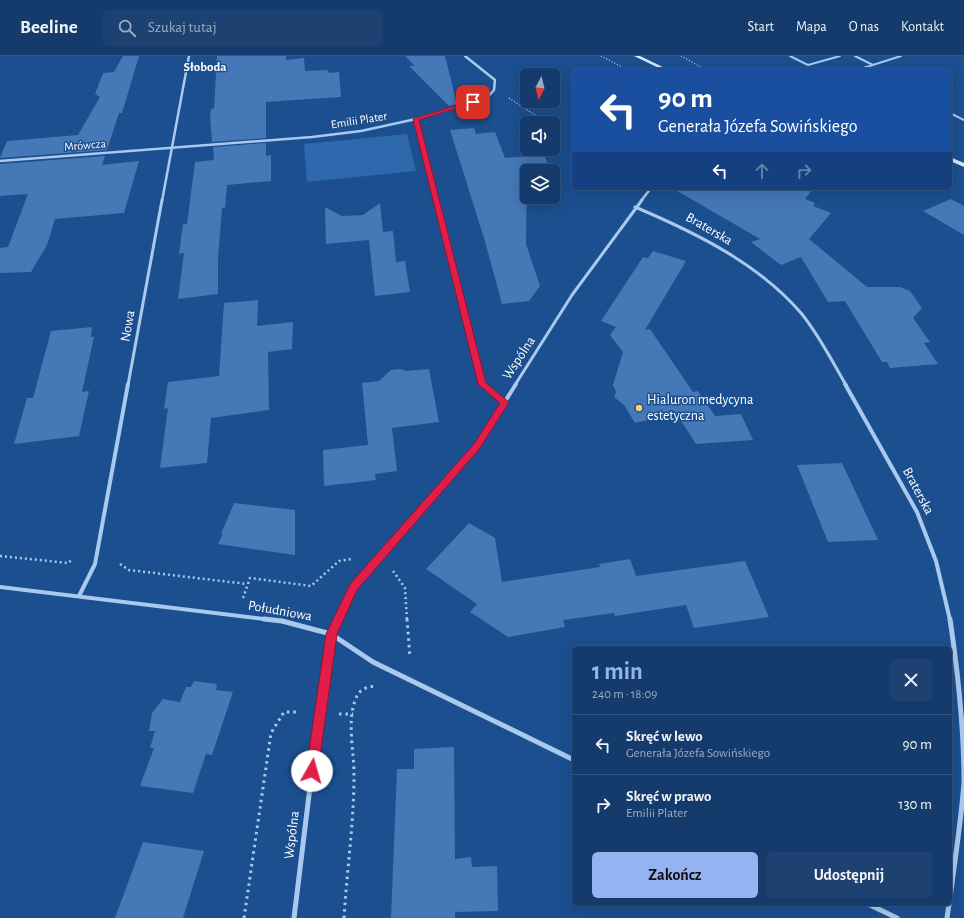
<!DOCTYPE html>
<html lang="pl">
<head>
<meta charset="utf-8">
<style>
  :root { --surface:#143b6b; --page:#1d4271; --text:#f1f3f6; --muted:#9dadc1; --line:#33557e; --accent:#95b2f1 }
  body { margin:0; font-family:"Alegreya Sans",sans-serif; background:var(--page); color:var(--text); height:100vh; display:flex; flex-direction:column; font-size:15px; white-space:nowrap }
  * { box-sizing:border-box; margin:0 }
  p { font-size:13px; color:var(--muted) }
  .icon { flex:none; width:22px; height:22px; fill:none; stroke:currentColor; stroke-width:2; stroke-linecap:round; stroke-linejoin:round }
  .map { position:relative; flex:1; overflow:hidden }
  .drawer { position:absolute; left:572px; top:590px; width:380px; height:260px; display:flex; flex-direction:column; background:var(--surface); border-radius:6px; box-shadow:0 4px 16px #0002,0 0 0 1px var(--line) }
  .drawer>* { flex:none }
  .banner { position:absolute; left:572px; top:12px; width:380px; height:122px; border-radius:6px; box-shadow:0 4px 16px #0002,0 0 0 1px var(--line); background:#1a4fa0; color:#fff; overflow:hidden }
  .needle { width:26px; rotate:187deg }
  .controls { position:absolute; left:520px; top:12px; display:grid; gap:8px }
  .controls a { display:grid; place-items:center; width:40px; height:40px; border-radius:6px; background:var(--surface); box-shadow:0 4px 16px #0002,0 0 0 1px var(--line); font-size:20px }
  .pin { position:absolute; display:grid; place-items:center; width:34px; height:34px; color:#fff; margin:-17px; border-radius:8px; box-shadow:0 2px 6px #0006 }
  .me { position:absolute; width:44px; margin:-22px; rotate:7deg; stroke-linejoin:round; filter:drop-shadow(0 0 3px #0008) }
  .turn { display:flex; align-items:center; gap:14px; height:84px; padding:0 20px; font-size:18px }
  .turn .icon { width:52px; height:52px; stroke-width:2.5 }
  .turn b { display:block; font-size:28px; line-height:34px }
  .lanes { display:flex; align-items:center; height:38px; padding:0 20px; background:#0003; justify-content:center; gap:20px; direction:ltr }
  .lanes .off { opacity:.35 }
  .round { display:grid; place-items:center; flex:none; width:42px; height:42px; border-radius:6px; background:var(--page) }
  .overview { display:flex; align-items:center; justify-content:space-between; height:68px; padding:0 20px }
  h1 { font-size:24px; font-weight:600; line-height:30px; color:var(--accent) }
  .primary-button { display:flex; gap:8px; margin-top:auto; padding:8px 20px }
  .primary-button a { flex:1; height:46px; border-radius:6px; background:var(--accent); color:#111; font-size:16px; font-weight:600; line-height:46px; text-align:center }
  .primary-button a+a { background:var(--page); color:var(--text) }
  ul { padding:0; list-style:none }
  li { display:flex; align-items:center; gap:12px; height:60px; padding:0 20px; border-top:1px solid var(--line) }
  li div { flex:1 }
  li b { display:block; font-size:15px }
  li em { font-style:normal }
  header { display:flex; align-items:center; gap:24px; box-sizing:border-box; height:56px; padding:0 20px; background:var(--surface); border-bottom:1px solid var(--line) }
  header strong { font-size:19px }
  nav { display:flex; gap:22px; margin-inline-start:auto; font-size:14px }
  .search { width:280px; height:36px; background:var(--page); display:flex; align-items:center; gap:10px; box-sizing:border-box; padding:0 14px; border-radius:6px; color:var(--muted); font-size:15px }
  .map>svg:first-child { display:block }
</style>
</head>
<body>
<header>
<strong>Beeline</strong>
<div class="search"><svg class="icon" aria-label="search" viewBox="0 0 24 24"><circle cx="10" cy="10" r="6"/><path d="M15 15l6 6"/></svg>Szukaj tutaj</div>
<nav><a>Start</a><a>Mapa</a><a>O nas</a><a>Kontakt</a></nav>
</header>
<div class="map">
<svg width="964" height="862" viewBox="0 0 964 862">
  <rect width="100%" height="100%" fill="#1b4f8f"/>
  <polygon fill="#2e69ad" points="407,78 416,115 307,126 304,88"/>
  <g fill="#4478b7">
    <polygon points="123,0 139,0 122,57 119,57 107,94 0,102 7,85 78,79 100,41 95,38 103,17 114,16"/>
    <polygon points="217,0 286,0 286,4 304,2 305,15 328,14 329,17 339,16 341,41 266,46 266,82 212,86 210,61 211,53 214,52"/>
    <polygon points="405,0 445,0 457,48 449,50 409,10 415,10"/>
    <polygon points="474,72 476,78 495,76 505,102 544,99 551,115 527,115 526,188 540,230 529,245 502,248 484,182 450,74"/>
    <polygon points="266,87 266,100 271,99 271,125 227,129 225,152 222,152 218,202 218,238 178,243 184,197 179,198 183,168 187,168 195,106 214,104 213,91"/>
    <polygon points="105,100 102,109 139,105 124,157 55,163 47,189 31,216 0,217 0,192 8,191 28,138 0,140 0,108"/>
    <polygon points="672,132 814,132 805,143 815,147 813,150 831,157 809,183 867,231 900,231 910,235 922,252 913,262 930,286 924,287 938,308 890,312 887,306 882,306 845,245 828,246 801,201 781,209 751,186 760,183"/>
    <polygon points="951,143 964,150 964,179 923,155"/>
    <polygon points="380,147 383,176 393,175 396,206 405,205 410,236 375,240 369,184 326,188 325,151 342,160 363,159"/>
    <polygon points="653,195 686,205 645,274 650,273 693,336 698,335 715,360 741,358 753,384 696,388 676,357 635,367 624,349 614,341 616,336 613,329 623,296 610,279 616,271 601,265 643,201 648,202"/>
    <polygon points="258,244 257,270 293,266 292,293 268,296 269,354 211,362 207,407 160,412 168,352 164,353 168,326 219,320 224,247"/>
    <polygon points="92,271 91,281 94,281 82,336 89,335 79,380 14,388 27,342 33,342 51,275"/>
    <polygon points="400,313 406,315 429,313 439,366 392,372 397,415 375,418 376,424 324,430 323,394 368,389 362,327 379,325 391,314"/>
    <polygon points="842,407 878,484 828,486 797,409"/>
    <polygon points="234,447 295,454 295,499 218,488 223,478 221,478"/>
    <polygon points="469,467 495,482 502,526 600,511 599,508 630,503 636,520 745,505 769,561 694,572 686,549 615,560 614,557 563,564 565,571 508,581 470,556 477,548 426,513"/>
    <polygon points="194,625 217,628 216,634 233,636 212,699 206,698 193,737 140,730 154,692 150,692 155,675 149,675 152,657 163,643 180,646 186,631 191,631"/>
    <polygon points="454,691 455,803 471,801 472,811 497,810 498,855 455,856 455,862 391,862 397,713 414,713 414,693"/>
    <polygon points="143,786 204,795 183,862 115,862"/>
  </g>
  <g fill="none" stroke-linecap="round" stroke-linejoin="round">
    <g stroke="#a9c9ee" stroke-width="1.5" stroke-dasharray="1 2" stroke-linecap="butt">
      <polyline points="601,0 622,11"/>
      <polyline points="681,0 706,14"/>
      <polyline points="509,42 547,67"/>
    </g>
    <g stroke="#a9c9ee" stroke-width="2.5" stroke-dasharray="2 3" stroke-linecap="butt">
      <polyline points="0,500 68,507 73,503"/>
      <polyline points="120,508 129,514 247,528"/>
      <polyline points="393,515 405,532 407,564"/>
      <polyline points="243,542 250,522 311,530 339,505 352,503"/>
    </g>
    <g stroke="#a9c9ee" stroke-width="3" stroke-dasharray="2.5 4" stroke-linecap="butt">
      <polyline points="407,563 410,602"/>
      <polyline points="339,658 353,658"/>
      <polyline points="244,862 271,677 284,656 300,656"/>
      <path d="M344,862C347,814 354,766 354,718C354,697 347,665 355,645C358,634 365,631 375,630"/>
    </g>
    <g stroke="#a9c9ee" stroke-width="2">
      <polyline points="790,0 808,9 840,0"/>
      <polyline points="855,0 873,9"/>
      <polyline points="857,14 901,0"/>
      <polyline points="950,57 964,64"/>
    </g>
    <g stroke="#a9c9ee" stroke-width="2.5">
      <polyline points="416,63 436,145"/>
      <polyline points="0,105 312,81 361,75 416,63 487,42 494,34 495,24 465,0"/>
      <polyline points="162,145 189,0"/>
      <polyline points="641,145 651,132"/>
    </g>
    <g stroke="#a9c9ee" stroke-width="3">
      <polyline points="436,144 484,329"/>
      <path d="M635,151C694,176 758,207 801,257C819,279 832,305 846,329"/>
      <polyline points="128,329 162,144"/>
      <polyline points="515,329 572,239 642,144"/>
    </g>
    <g stroke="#a9c9ee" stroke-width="4">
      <polyline points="482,328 505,346"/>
      <polyline points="845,328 917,456 936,505 950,564"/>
      <polyline points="0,531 272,564"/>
      <polyline points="79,540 95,508 128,328"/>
      <polyline points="338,564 354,531 477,390 516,328"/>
    </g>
    <g stroke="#a9c9ee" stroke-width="5">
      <polyline points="264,563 282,565 331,578 373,606 574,704"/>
      <path d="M950,563C958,617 964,672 964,727C961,765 955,804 950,842"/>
      <polyline points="868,848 897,862"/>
      <polyline points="294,862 319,657 331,578 338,563"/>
      <polyline points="947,862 949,848"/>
    </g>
    <g fill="#d6e6fa" fill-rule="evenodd">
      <polygon points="634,0 640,0 669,14 663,14"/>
      <polygon points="950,101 964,107 964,111 950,105"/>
    </g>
  </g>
  <polygon fill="#e11d48" stroke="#92132f" points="471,45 475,46 419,64 486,327 509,346 480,392 357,534 337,578 318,715 316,719 312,721 308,719 306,715 326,578 350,528 474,388 500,347 478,328 413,63"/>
  <circle fill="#ffd166" stroke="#1b4f8f" stroke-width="1.5" cx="639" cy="352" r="4"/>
  <g text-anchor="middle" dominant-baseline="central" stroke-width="3" stroke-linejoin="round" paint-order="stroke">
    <g font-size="12" fill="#fff" stroke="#1b4f8f">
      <text transform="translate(359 64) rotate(-9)">Emilii Plater</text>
      <text transform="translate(85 89) rotate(-5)">Mrówcza</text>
    </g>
    <g font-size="13" font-weight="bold" fill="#fff" stroke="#1b4f8f">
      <text x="205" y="11">Słoboda</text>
    </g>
    <g font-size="14" fill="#fff" stroke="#1b4f8f">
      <text transform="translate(709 173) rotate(30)">Braterska</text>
      <text transform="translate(128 270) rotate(-80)">Nowa</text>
      <text transform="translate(519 302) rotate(-57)">Wspólna</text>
      <text transform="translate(918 435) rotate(62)">Braterska</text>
      <text transform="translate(280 555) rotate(10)">Południowa</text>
      <text transform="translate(292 779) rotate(-83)">Wspólna</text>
    </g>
    <g font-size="14" fill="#fff" stroke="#1b4f8f" text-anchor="start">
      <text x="647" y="344">Hialuron medycyna<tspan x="647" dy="16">estetyczna</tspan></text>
    </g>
  </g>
</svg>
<div class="controls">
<a><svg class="needle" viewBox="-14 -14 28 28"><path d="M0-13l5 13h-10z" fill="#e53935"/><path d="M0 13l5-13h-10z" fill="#9dadc1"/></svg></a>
<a><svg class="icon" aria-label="sound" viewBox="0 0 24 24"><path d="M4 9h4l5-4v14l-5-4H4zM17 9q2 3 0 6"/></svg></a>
<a><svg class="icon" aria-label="layers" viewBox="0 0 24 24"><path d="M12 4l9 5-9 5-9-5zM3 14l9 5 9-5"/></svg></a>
</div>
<div class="pin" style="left:473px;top:46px;background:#d93025"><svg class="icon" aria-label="arrive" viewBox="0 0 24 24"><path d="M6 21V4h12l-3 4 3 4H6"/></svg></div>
<svg class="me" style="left:312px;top:715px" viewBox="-20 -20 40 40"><circle r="19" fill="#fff"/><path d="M0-13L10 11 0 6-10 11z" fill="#e11d48"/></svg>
<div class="banner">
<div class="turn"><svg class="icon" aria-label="left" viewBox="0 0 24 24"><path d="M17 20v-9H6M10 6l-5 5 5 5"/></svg><div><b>90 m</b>Generała Józefa Sowińskiego</div></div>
<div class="lanes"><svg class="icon" aria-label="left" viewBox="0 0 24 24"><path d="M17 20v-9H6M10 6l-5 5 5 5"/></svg><svg class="icon off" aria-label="ahead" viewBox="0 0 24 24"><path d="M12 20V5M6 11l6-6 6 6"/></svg><svg class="icon off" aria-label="right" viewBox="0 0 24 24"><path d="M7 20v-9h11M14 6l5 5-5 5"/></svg></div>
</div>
<section class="drawer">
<div class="overview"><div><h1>1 min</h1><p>240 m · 18:09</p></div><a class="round"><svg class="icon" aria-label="close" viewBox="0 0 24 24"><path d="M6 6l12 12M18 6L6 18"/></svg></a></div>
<ul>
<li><svg class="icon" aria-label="left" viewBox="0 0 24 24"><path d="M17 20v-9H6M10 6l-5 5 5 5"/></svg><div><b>Skręć w lewo</b><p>Generała Józefa Sowińskiego</p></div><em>90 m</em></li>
<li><svg class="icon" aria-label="right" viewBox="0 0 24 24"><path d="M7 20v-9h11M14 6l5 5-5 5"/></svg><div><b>Skręć w prawo</b><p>Emilii Plater</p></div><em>130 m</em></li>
</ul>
<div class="primary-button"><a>Zakończ</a><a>Udostępnij</a></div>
</section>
</div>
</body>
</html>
